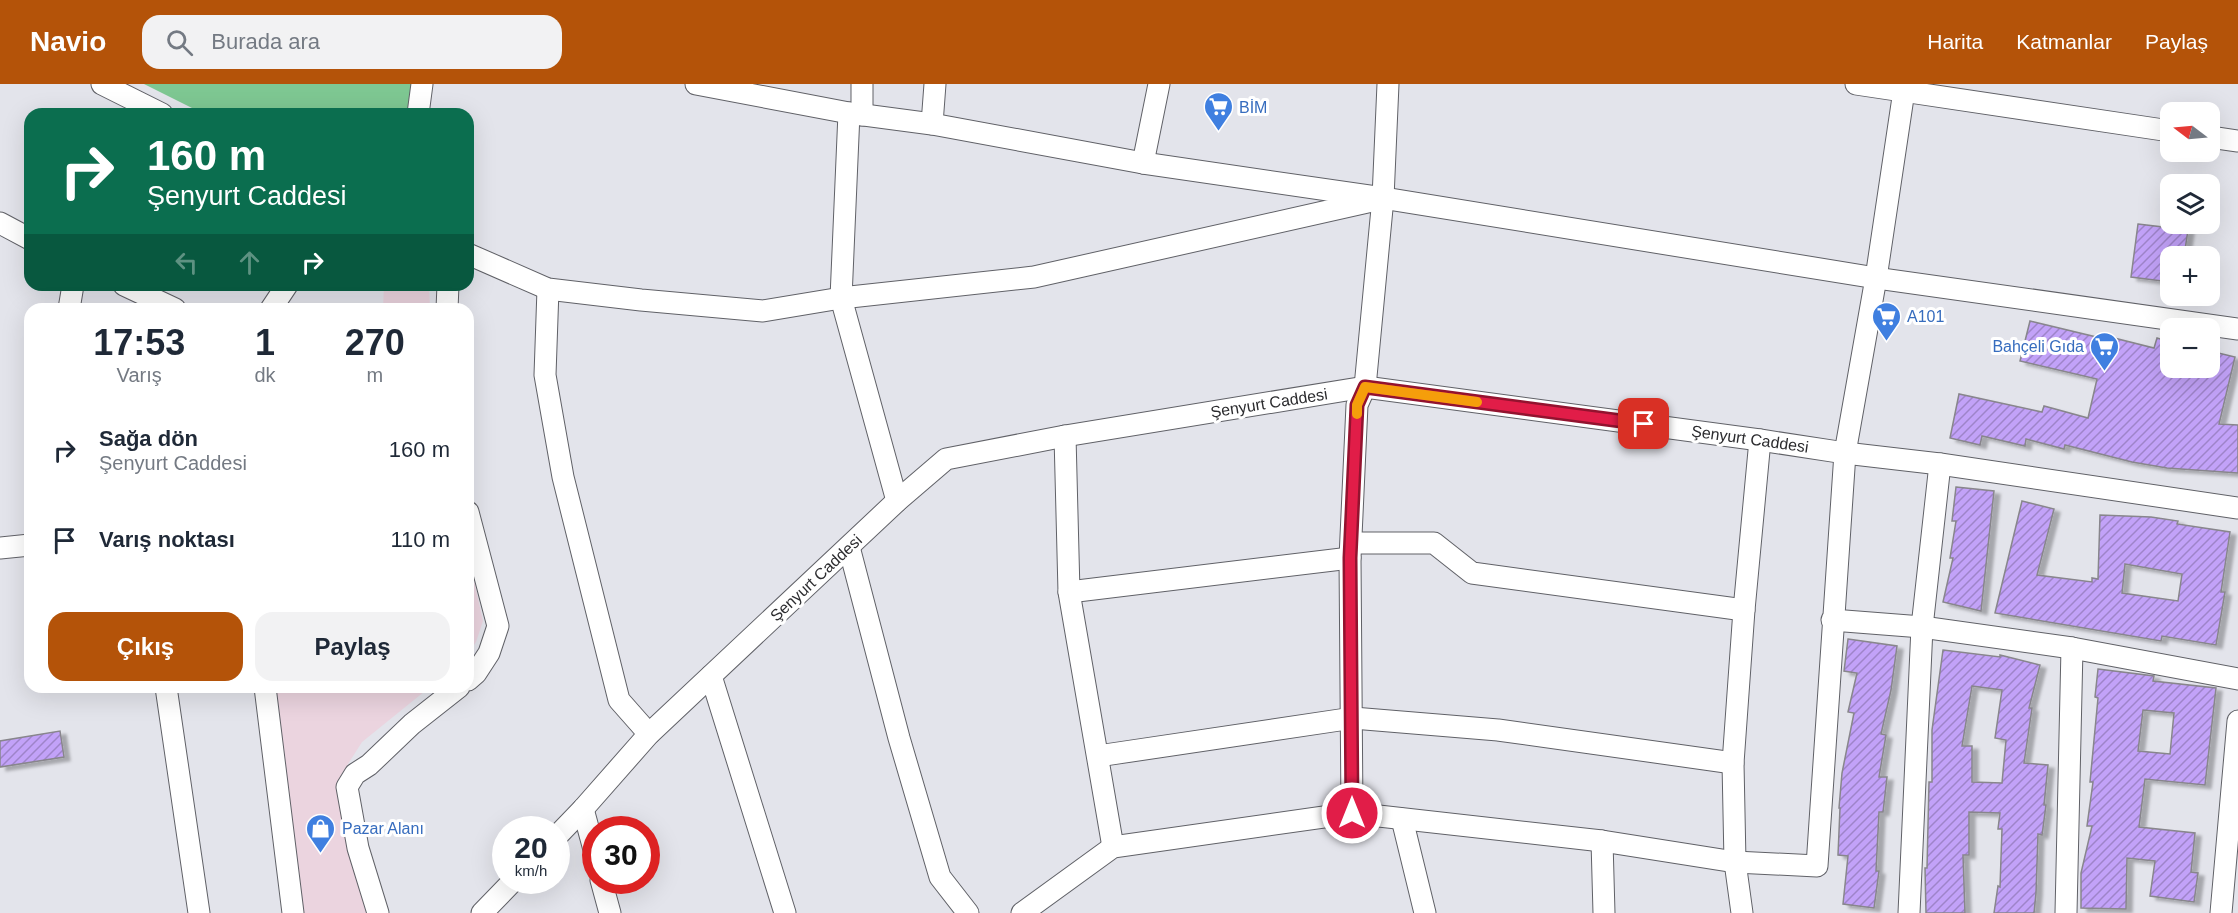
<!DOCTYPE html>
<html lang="tr">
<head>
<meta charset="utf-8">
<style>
  :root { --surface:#fff; --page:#f2f2f3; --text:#1f2937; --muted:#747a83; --accent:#b45309 }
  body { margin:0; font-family:Helvetica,sans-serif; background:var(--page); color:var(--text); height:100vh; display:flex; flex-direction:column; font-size:22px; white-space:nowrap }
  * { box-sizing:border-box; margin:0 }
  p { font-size:20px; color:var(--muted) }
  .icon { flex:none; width:33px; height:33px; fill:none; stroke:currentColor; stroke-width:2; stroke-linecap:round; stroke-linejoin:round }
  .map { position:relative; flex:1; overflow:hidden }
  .drawer { position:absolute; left:24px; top:219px; width:450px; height:390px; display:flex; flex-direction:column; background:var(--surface); border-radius:18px; box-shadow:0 6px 24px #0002 }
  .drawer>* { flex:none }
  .banner { position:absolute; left:24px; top:24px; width:450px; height:183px; border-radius:18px; box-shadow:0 6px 24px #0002; background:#0b6e4f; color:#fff; overflow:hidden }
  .needle { width:39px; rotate:286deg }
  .tools { position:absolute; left:2160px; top:18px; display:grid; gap:12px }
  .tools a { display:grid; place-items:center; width:60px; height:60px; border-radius:12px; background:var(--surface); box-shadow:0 6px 24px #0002; font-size:30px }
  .speed { position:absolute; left:492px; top:732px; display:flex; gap:12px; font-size:30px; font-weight:700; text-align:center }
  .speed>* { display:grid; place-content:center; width:78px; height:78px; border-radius:50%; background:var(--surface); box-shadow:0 6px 24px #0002; line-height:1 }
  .speed small { font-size:15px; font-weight:400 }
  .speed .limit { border:9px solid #d22; background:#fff; color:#111 }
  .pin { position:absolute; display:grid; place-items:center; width:51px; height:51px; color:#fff; margin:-26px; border-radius:12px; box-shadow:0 3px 9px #0006 }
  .me { position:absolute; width:66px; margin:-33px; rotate:0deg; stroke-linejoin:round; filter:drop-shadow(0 0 4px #0008) }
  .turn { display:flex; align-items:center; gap:21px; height:126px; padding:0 24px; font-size:27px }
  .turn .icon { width:78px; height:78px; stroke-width:2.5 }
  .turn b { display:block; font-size:42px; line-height:51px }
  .lanes { display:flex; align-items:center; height:57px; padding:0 24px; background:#0003; justify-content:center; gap:30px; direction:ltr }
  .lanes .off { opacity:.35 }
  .eta { display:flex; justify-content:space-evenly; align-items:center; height:102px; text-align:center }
  .eta b { font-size:36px; font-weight:700; line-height:42px }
  .action { display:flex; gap:12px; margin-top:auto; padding:12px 24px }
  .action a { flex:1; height:69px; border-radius:18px; background:var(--accent); color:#fff; font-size:24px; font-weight:700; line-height:69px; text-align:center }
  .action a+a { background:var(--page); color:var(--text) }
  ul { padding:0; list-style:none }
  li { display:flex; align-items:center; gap:18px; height:90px; padding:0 24px }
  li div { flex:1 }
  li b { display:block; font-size:22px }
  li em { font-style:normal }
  header { display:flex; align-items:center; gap:36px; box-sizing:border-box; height:84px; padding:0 30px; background:var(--accent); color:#fff }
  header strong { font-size:28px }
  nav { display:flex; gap:33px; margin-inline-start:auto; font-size:21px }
  .search { width:420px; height:54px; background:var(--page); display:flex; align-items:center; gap:15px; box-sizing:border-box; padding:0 21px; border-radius:18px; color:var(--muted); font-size:22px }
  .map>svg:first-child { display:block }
</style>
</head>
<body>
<header>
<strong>Navio</strong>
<div class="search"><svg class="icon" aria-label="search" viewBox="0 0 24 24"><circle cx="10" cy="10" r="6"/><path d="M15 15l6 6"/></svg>Burada ara</div>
<nav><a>Harita</a><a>Katmanlar</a><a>Paylaş</a></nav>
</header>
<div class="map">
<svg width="2238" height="829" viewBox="0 0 2238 829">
  <defs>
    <pattern id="building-hatch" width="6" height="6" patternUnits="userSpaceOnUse" patternTransform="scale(1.5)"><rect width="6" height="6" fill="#c2a2f8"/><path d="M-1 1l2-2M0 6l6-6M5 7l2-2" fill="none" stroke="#9e84c9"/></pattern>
    <filter id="shadow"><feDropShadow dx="6" dy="3.5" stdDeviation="1.5" flood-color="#0004"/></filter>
  </defs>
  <rect width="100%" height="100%" fill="#e3e4eb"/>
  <g fill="#ebd4df">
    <polygon points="384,201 429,201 430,225 383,225"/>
    <polygon points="468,470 483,537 476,558 468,570"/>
    <polygon points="269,603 430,603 362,658 341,691 337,711 366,829 297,829"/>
  </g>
  <polygon fill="#7ec792" points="144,0 412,0 408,30 204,30"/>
  <g fill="url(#building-hatch)" stroke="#88868c" stroke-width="1.5" fill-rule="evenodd" filter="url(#shadow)">
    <polygon points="2138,140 2188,146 2184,172 2170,172 2170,198 2131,193"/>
    <polygon points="2030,237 2109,256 2110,253 2154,264 2157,254 2170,258 2170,284 2210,284 2210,267 2235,273 2219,340 2238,341 2238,389 2167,384 2132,378 2065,361 2064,365 2026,355 2025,362 1982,352 1980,361 1950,354 1959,310 2042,328 2044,322 2088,334 2097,295 2020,277"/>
    <polygon points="1956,403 1994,407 1981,527 1943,518 1953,474 1950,474 1956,437 1952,437"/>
    <path d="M2022,417L2054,425L2037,491L2092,498V494L2098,495L2100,431L2151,433L2178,437L2177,440L2230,448L2221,508H2225L2216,561L2162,552L2161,557L1995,529ZM2125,480L2182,490L2178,517L2122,509Z"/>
    <polygon points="1848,555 1897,562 1891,606 1881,650 1886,651 1879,693 1887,693 1883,728 1879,728 1876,787 1879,787 1874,824 1843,820 1848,772 1838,771 1840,724 1839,724 1842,689 1854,629 1848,628 1857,589 1844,587"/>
    <path d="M1943,566L2000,573V571L2040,581L2029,624H2032L2024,679L2048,681L2044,721H2046L2042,751L2038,750L2036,809L2034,829H1994L1998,802L2000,803L2002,745H1998L2000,729L1969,728V771H1963L1965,829H1926L1925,784H1927L1929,698H1932V646ZM1972,602L2002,606L1995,654L2006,656L2002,699L1972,698V662H1962Z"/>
    <path d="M2098,585L2154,592L2153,597L2216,604L2205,701L2145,695L2139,743L2195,749L2191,788L2198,789L2194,818L2150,812L2155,777L2127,774L2126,825L2081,824V789L2092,742H2087L2093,698H2090L2098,614L2095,613ZM2143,626L2174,629L2170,670L2138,667Z"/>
    <polygon points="60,647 64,673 0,683 0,657"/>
  </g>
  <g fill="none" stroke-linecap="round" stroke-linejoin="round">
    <defs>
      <g id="minor">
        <polyline points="102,0 162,30"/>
        <polyline points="696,0 849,29 932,40 1143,79 1383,114 1876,194 2238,245"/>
        <polyline points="862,0 862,31"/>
        <polyline points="1856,0 2170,47"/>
        <polyline points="849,29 841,214 897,417"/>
        <polyline points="418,30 422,0"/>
        <polyline points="932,40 935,0"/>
        <polyline points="2210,53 2238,57"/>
        <polyline points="1143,79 1159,0"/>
        <polyline points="0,139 30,155"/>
        <polyline points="468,170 548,205 641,216 763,227 841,214 1034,193 1372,117"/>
        <polyline points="124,201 175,225"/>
        <polyline points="548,205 545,291 563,393 619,616 649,650"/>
        <polyline points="69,225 73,201"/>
        <polyline points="271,225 287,201"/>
        <polyline points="447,225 448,201"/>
        <polyline points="1065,352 1069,508 1113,763"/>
        <polyline points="468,428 498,542 489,569 476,589 468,596"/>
        <polyline points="1352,459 1434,459 1472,489 1744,526"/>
        <polyline points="849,463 899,654 940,793 968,829"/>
        <polyline points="0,464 30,461"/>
        <polyline points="1069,508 1350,474"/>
        <polyline points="1832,536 1922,543 2072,564 2238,595"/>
        <polyline points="711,592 785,829"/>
        <polyline points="166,603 199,829"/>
        <polyline points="265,603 293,829"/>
        <polyline points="1098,672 1353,634 1498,646 1733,679"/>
        <polyline points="583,725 596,773"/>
        <polyline points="1352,729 1350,474 1357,321 1365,303 1383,114 1388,0"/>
        <polyline points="1402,735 1425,829"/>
        <polyline points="556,753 583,725 649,650 897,417 946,375 1065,352 1365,303 1760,356 1845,369 1940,380 2238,424"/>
        <polyline points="1602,757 1604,829"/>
        <polyline points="601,796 610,829"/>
        <polyline points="378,829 358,764 347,703 355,690 369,681 412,640 459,603"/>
        <polyline points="482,829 514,796"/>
        <polyline points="1022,829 1113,763 1352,729 1602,757 1735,778 1817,782 1845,369 1876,194 1905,0"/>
        <polyline points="1742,829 1735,778 1733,679 1744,526 1760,356"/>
        <polyline points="1909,829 1922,543 1940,380"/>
        <polyline points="2066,829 2072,564"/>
        <polyline points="2221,829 2238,637"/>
      </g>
    </defs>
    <use href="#minor" stroke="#606167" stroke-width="23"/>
    <use href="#minor" stroke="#fff" stroke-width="21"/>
  </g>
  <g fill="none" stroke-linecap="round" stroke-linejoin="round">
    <defs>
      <polyline id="route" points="1352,729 1350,474 1357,321 1365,303 1644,340"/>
    </defs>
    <use href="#route" stroke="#92132f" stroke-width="15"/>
    <use href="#route" stroke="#e11d48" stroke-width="10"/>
    <polyline stroke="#f59e0b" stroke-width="10" points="1357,330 1357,321 1365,303 1477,318"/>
  </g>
  <defs>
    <symbol id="supermarket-pin" viewBox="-11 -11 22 30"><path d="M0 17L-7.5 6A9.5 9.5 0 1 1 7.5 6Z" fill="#3f7fe0" stroke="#fff"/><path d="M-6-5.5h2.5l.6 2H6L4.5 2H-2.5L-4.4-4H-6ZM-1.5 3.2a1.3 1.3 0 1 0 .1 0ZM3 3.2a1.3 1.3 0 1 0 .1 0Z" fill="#fff"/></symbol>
    <symbol id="shop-pin" viewBox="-11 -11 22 30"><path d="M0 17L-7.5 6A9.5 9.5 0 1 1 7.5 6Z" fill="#3f7fe0" stroke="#fff"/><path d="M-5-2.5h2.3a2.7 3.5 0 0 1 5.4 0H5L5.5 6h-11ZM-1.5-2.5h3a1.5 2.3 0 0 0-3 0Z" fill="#fff"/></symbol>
  </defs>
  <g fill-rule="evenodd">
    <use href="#supermarket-pin" x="1202" y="6" width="33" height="45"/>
    <use href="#supermarket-pin" x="1870" y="216" width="33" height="45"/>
    <use href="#supermarket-pin" x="2088" y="246" width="33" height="45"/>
    <use href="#shop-pin" x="304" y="728" width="33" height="45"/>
  </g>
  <g text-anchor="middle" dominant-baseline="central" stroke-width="6" stroke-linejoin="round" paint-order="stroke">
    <g font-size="16" fill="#366cbe" stroke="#fff" text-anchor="start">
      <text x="1239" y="23">BİM</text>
      <text x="1907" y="232">A101</text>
      <text x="2084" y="262" text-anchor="end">Bahçeli Gıda</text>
      <text x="342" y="744">Pazar Alanı</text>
    </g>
    <g font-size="16" fill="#2c2c2f" stroke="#fff">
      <text transform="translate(1269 319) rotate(-9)">Şenyurt Caddesi</text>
      <text transform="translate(1750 355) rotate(8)">Şenyurt Caddesi</text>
      <text transform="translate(816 494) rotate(-43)">Şenyurt Caddesi</text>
    </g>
  </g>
</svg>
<div class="tools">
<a><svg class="needle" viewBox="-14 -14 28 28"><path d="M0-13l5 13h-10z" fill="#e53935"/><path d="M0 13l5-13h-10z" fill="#747a83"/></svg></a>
<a><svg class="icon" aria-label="layers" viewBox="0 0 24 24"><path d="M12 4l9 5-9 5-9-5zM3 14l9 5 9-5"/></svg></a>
<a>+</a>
<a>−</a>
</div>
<div class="speed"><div>20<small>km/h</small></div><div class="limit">30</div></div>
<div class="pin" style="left:1644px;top:340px;background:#d93025"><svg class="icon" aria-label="arrive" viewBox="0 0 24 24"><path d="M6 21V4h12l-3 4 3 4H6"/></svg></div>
<svg class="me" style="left:1352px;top:729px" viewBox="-20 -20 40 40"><circle r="17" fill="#e11d48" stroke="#fff" stroke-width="3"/><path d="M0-11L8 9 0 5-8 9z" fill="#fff"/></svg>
<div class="banner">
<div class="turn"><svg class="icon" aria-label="right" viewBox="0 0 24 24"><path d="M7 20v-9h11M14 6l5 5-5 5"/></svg><div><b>160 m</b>Şenyurt Caddesi</div></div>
<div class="lanes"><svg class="icon off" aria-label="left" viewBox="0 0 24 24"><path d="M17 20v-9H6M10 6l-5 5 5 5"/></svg><svg class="icon off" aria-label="ahead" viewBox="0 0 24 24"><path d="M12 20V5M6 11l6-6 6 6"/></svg><svg class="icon" aria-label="right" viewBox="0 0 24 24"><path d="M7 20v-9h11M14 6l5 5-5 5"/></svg></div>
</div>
<section class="drawer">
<div class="eta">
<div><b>17:53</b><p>Varış</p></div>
<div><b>1</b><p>dk</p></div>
<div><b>270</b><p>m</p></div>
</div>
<ul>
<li><svg class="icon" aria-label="right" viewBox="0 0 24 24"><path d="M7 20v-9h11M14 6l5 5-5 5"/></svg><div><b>Sağa dön</b><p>Şenyurt Caddesi</p></div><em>160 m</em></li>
<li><svg class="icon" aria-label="arrive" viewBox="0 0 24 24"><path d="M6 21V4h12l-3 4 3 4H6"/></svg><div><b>Varış noktası</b></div><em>110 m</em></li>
</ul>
<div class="action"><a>Çıkış</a><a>Paylaş</a></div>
</section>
</div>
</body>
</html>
